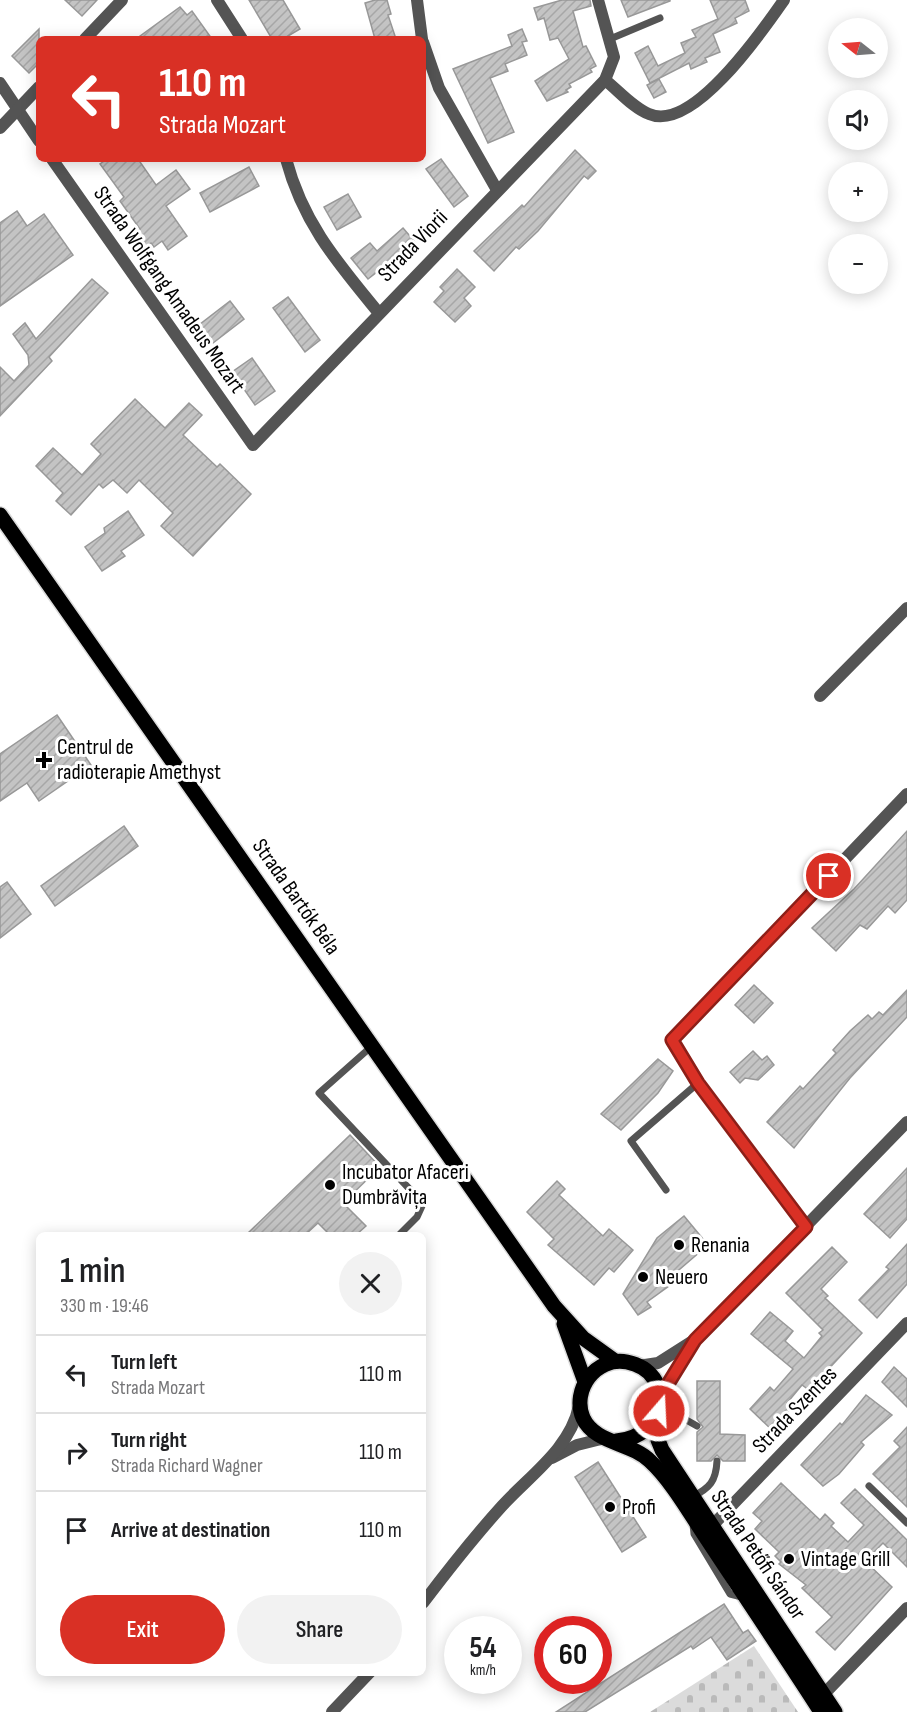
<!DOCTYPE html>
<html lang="en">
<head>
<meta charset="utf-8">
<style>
  :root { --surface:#fff; --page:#f2f2f2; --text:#202124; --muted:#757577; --line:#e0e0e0; --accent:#d93025 }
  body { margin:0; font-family:"Sofia Sans Condensed",sans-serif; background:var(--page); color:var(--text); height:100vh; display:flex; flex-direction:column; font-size:22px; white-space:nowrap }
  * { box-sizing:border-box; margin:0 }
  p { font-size:20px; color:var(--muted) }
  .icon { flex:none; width:33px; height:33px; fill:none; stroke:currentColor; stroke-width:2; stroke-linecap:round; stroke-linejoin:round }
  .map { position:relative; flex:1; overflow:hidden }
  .details { position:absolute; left:36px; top:1232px; width:390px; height:444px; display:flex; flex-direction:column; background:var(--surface); border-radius:9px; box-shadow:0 3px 15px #0003 }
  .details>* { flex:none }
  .hud { position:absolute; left:36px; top:36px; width:390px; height:126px; border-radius:9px; box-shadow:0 3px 15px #0003; background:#d93025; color:#fff; overflow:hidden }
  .needle { width:39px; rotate:287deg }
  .tools { position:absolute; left:828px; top:18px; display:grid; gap:12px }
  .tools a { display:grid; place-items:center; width:60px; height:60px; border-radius:50%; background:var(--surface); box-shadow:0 3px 15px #0003; font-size:30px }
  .speed { position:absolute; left:444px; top:1616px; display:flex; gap:12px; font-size:30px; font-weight:700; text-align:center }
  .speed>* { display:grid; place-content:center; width:78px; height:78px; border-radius:50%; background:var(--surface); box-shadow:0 3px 15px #0003; line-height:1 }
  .speed small { font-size:15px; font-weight:400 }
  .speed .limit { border:9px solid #d22; background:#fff; color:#111 }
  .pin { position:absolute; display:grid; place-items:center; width:51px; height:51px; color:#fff; margin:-26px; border:3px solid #fff; border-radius:50%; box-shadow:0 2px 6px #0007 }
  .me { position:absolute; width:66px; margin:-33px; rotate:19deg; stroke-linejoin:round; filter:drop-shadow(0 0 4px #0008) }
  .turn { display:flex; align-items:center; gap:21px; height:126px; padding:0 24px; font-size:27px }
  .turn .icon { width:78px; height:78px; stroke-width:2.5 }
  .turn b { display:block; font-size:42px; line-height:51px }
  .round { display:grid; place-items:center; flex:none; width:63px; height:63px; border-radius:32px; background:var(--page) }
  .headline { display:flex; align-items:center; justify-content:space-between; height:102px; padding:0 24px }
  h1 { font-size:36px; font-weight:600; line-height:45px }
  .action { display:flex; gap:12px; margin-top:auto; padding:12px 24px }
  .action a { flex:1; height:69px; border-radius:36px; background:var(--accent); color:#fff; font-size:24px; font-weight:600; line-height:69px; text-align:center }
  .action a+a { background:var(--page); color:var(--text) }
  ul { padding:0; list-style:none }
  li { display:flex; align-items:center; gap:18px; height:78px; padding:0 24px; border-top:2px solid var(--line) }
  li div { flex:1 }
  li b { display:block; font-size:22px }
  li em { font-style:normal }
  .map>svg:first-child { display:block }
</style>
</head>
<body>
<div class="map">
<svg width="907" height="1712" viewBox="0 0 907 1712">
  <defs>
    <pattern id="cemetery-stones" width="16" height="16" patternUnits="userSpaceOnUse" patternTransform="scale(1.5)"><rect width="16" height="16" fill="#dbdbdb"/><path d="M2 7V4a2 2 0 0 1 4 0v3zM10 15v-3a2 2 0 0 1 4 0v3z" fill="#bababa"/></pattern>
    <pattern id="building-hatch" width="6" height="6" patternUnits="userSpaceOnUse" patternTransform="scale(1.5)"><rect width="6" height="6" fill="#c4c4c4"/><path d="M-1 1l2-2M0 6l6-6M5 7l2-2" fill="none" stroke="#a7a7a7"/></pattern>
  </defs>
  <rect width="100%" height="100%" fill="#fff"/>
  <polygon fill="url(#cemetery-stones)" points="754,1646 798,1712 650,1712"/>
  <g fill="url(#building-hatch)" stroke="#989898" stroke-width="1.5">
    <polygon points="65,0 97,0 82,16"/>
    <polygon points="249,0 283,0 300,29 283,39 272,39"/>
    <polygon points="375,0 387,0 391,14 388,15 396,39 375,39 365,3"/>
    <polygon points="562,0 590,0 591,6 573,11 583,47 586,46 596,66 590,69 592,72 569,84 571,87 566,90 568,92 547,101 535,81 569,59 558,38 550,40 544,18 538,20 534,8"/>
    <polygon points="621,0 670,0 670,1 628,17"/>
    <polygon points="710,0 745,0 749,11 735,18 737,23 713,34 720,52 705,58 707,62 691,69 689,63 650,83 635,53 648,46 658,66 685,53 681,43 696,37 692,30 718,19"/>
    <polygon points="180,7 187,15 192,11 212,39 136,39"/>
    <polygon points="39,29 39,63 29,73 12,56"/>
    <polygon points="522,29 527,41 522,42 527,55 505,64 508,71 490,78 514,132 488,143 453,69 512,46 508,35"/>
    <polygon points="659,79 666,92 654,98 647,85"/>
    <polygon points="575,150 596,171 588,179 584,176 538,231 519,249 516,247 494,271 474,251 522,205 524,207"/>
    <polygon points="107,159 138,159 156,185 176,170 190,189 166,206 187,236 168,250 162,241 154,247 151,243 143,249 132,235 140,229 120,201 124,197 100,164"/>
    <polygon points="441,159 468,196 454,207 426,169"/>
    <polygon points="249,167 259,186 210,212 200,193"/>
    <polygon points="348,194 361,217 337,230 324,207"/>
    <polygon points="17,211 27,226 44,214 73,255 0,306 0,223"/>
    <polygon points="403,228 421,249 401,266 395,258 368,279 351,258 370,243 377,251"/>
    <polygon points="457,269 475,287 464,298 471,306 455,322 434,302 444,291 440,287"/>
    <polygon points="92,279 108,293 49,357 52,361 0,416 0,367 14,381 29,365 28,355 13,334 25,323 36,339"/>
    <polygon points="288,297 320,340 305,352 273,308"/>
    <polygon points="230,301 244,319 213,343 199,325"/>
    <polygon points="252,358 275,391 255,405 232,372"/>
    <polygon points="135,399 165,428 189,403 202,415 183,435 217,467 220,464 251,494 193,556 161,526 173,513 139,480 127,493 113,480 103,488 99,484 71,515 56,501 63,493 36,466 53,448 82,475 101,454 91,444"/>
    <polygon points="128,511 144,535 121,551 125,556 102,571 85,547 105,533 104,528"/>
    <polygon points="57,715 91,765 39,801 27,783 0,801 0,754"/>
    <polygon points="124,826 138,846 55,906 41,886"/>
    <polygon points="907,831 907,900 895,913 888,906 867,929 860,925 836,951 812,928 854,889"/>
    <polygon points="7,882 31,914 0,938 0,887"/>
    <polygon points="754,985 773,1003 754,1023 735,1005"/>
    <polygon points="907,990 907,1017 850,1078 794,1148 767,1122 800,1086 803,1089 836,1053 833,1050 850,1031 868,1015 872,1019 879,1012 883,1015"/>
    <polygon points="753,1051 762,1060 767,1056 774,1065 758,1080 745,1078 740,1083 730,1072"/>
    <polygon points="658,1059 673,1071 658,1093 621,1130 601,1114"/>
    <polygon points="350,1135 380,1167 343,1203 366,1226 357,1234 329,1234 318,1223 306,1234 247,1234"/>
    <polygon points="907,1168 907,1219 890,1238 864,1214"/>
    <polygon points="557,1181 565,1189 559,1195 603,1236 609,1229 633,1250 614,1272 609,1268 594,1285 548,1245 554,1239 527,1212"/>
    <polygon points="684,1216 708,1245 666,1281 669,1286 647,1302 651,1307 638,1315 623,1294 657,1238"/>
    <polygon points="907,1244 907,1284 877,1318 859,1300 889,1269 886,1267"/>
    <polygon points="832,1247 847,1262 821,1289 828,1296 825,1298 862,1333 809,1390 802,1385 787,1403 792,1408 772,1430 750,1409 770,1387 774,1391 793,1369 751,1334 770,1312 793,1331 785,1341 804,1358 822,1336 819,1333 823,1330 786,1293"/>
    <polygon points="894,1367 907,1379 907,1407 882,1382"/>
    <polygon points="697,1381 720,1381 720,1434 745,1435 745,1461 723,1461 717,1455 711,1461 697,1461 697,1432 703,1427 697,1419"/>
    <polygon points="866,1395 892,1415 861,1442 864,1445 839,1474 823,1486 801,1465 840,1423 842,1425"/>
    <polygon points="907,1427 907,1507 873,1474 900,1447 894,1441"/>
    <polygon points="598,1462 646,1537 622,1552 575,1477"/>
    <polygon points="781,1483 820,1520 825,1514 834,1523 831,1526 848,1542 864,1525 841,1503 855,1489 907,1540 907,1567 883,1543 865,1561 892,1587 835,1650 816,1632 832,1617 802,1588 806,1585 779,1564 781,1562 775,1556 779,1552 755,1529 762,1521 753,1513"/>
    <polygon points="724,1604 743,1633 748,1630 756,1641 727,1660 711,1637 693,1649 691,1646 585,1712 556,1712"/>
  </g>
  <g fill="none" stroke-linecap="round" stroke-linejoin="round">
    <defs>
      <g id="primary">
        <polyline points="0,515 554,1306 583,1338 615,1361"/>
        <polyline points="564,1324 585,1382"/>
        <polyline points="657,1417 658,1440 662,1450 835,1712"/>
        <path d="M616,1441C667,1438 677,1372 627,1362C596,1356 571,1390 583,1418C595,1444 631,1442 650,1461C673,1482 693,1519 711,1545C748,1601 785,1656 821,1712"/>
      </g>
    </defs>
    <use href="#primary" stroke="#dbdbdb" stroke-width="18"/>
    <g stroke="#545454" stroke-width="7">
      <polyline points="610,39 660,18"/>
      <polyline points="372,1046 319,1093 418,1198 422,1206 417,1217 400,1234"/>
      <polyline points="666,1190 631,1141 698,1083"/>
      <polyline points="660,1405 697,1426"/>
      <polyline points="869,1486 907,1523"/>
      <path d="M692,1497C710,1488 716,1481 717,1461"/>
      <polyline points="693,1523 694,1534 730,1594 742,1597"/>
    </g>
    <g stroke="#545454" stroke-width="12">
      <polyline points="217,0 242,39"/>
      <polyline points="417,0 422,39"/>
      <polyline points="85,39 122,0"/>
      <polyline points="423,42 439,88 497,190"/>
      <path d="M605,80C618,90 633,108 649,114C693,133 763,30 784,0"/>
      <polyline points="0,83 39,141"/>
      <polyline points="0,128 39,87"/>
      <polyline points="52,159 253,445 605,80 614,57 598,0"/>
      <path d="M286,159C303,223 337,262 378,312"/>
      <polyline points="820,696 907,608"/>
      <polyline points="806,1227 698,1083 672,1040 907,794"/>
      <polyline points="638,1366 658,1363 691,1342"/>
      <polyline points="660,1397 695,1340 907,1122"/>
      <polyline points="552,1458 577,1445 605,1438"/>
      <polyline points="712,1526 907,1323"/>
      <path d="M423,1603C448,1570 474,1537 502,1506C529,1476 570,1449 579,1406"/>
      <polyline points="823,1695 907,1608"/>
      <polyline points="332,1712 370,1672"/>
    </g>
    <use href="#primary" stroke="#000" stroke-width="15"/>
  </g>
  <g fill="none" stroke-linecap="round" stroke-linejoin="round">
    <defs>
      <polyline id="route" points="659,1411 660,1397 695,1340 806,1227 698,1083 672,1040 829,876"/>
    </defs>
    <use href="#route" stroke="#8d1f18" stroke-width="15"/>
    <use href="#route" stroke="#d93025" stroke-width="10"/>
  </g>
  <g fill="#000" stroke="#fff" stroke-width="2">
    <path d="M41 751h6v6h6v6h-6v6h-6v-6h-6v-6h6z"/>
    <circle cx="330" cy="1185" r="6"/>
    <circle cx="679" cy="1245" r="6"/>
    <circle cx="643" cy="1277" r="6"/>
    <circle cx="610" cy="1507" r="6"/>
    <circle cx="789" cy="1559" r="6"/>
  </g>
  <g text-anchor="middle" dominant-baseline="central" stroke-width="6" stroke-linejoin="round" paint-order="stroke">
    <g font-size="22" fill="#000" stroke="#fff">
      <text transform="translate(413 246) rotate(-46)">Strada Viorii</text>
      <text transform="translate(169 290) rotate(55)">Strada Wolfgang Amadeus Mozart</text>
      <text transform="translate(296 897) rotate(55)">Strada Bartók Béla</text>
      <text transform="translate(795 1410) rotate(-46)">Strada Szentes</text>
      <text transform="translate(758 1555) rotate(56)">Strada Petőfi Sándor</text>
    </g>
    <g font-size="22" fill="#000" stroke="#fff" text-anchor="start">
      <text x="57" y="747">Centrul de<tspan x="57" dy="25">radioterapie Amethyst</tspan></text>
      <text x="342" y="1172">Incubator Afaceri<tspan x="342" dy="25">Dumbrăvița</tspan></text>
      <text x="691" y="1245">Renania</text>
      <text x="655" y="1277">Neuero</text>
      <text x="622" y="1507">Profi</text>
      <text x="801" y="1559">Vintage Grill</text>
    </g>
  </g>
</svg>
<div class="tools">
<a><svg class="needle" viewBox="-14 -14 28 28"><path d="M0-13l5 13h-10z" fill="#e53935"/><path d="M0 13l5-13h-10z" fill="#757577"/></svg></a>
<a><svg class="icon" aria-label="sound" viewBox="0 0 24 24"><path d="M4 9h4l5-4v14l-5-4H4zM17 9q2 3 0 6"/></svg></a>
<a>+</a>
<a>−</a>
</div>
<div class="speed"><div>54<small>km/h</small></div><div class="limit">60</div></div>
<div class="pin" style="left:829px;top:876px;background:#d93025"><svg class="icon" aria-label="arrive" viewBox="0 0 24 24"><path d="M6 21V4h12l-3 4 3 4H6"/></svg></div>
<svg class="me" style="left:659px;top:1411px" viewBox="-20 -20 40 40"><circle r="17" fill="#d93025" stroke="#fff" stroke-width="3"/><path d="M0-11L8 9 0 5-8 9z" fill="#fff"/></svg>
<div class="hud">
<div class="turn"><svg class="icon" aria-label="left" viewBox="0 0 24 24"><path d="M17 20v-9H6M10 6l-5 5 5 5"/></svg><div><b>110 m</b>Strada Mozart</div></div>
</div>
<section class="details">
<div class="headline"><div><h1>1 min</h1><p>330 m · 19:46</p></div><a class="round"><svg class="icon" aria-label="close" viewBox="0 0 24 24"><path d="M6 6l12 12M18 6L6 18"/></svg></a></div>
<ul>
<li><svg class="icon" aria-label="left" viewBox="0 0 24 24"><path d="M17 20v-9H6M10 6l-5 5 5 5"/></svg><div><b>Turn left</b><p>Strada Mozart</p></div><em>110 m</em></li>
<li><svg class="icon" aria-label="right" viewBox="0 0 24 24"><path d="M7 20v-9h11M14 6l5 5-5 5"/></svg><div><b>Turn right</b><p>Strada Richard Wagner</p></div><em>110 m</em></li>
<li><svg class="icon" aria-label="arrive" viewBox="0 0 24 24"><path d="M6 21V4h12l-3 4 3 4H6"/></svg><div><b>Arrive at destination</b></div><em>110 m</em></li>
</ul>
<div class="action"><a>Exit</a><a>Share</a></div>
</section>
</div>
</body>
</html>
